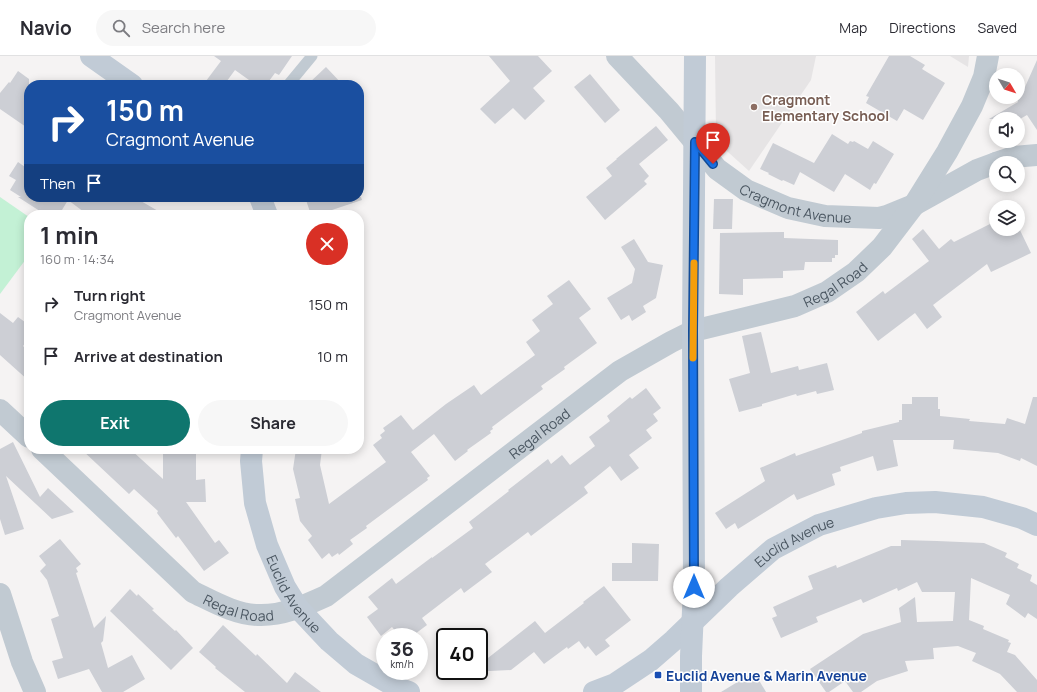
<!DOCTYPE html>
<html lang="en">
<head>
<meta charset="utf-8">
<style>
  :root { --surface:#fff; --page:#f7f7f7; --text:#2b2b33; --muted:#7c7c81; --line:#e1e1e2; --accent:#0f766e }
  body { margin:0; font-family:Manrope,sans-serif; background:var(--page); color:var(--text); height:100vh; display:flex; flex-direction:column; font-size:15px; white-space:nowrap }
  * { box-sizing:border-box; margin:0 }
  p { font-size:13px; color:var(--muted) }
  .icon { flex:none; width:22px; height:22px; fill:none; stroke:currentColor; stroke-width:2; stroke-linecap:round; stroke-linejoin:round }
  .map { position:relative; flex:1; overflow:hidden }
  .side { position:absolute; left:24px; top:154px; width:340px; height:244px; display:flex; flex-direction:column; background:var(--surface); border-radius:16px; box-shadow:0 2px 10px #0003 }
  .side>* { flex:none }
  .guide { position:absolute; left:24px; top:24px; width:340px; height:122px; border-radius:16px; box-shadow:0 2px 10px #0003; background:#1a4fa0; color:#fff; overflow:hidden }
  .needle { width:26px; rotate:129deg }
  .tools { position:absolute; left:989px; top:12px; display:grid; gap:8px }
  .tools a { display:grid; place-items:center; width:36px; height:36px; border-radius:50%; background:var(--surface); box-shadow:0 2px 10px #0003; font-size:20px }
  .speed { position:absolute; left:376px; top:572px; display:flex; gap:8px; font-size:20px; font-weight:700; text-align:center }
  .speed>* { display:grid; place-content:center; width:52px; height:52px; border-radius:50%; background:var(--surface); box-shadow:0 2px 10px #0003; line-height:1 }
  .speed small { font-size:10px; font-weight:400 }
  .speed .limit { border:2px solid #111; border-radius:6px; background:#fff; color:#111 }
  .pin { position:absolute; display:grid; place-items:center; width:34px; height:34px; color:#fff; margin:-41px -17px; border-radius:50% 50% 50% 0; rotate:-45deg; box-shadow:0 0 4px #0007 }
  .pin .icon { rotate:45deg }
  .me { position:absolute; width:44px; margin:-22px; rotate:0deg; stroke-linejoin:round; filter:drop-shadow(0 0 3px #0008) }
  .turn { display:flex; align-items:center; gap:14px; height:84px; padding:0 16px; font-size:18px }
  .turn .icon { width:52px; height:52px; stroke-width:2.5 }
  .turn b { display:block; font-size:28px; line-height:34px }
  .then { display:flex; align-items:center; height:38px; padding:0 16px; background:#0003; gap:8px; font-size:15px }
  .round { display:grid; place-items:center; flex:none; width:42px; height:42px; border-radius:21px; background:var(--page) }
  .overview { display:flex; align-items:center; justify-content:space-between; height:68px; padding:0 16px }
  h1 { font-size:24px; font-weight:700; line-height:30px }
  .action { display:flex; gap:8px; margin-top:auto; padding:8px 16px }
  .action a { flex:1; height:46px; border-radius:24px; background:var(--accent); color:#fff; font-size:16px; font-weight:700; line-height:46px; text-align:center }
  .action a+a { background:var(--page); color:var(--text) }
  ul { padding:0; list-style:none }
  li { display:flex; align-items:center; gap:12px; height:52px; padding:0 16px }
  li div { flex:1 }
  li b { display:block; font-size:15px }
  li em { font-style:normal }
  header { display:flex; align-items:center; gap:24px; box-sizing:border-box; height:56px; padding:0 20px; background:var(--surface); border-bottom:1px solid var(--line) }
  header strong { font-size:19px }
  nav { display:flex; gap:22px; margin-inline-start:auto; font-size:14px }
  .search { width:280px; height:36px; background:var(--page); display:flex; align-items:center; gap:10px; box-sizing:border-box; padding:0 14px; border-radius:22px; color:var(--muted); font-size:15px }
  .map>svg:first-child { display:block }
</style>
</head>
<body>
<header>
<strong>Navio</strong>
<div class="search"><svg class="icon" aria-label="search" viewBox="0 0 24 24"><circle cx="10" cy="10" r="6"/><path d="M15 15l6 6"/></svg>Search here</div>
<nav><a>Map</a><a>Directions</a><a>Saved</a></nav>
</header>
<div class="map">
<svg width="1037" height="636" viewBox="0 0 1037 636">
  <rect width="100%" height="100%" fill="#f5f3f3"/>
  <g fill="#e6e4e5">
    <polygon points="715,0 816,0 811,24 749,115 718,87 716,79"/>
    <polygon points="950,0 969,0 968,11"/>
  </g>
  <polygon fill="#c3f1d5" points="0,141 29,161 29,199 0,238"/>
  <g fill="#cdcfd5">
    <polygon points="214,0 292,0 279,19 275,17 266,29 256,29 235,14 224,29 203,29 221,5"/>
    <polygon points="489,0 538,0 552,15 533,32 545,45 525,64 513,52 495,68 480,53 510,25"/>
    <polygon points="889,0 910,0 925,9 922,13 945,27 923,64 904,53 897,65 866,47 869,41 866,40"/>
    <polygon points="1037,4 1037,74 1027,59 1020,63 989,63 1018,46 1017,44 1021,40"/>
    <polygon points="326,11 343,29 307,29"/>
    <polygon points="18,15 29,23 29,73 0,53 0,37 9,26 10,27"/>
    <polygon points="590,18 620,54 605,67 574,31"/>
    <polygon points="656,70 668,84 639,108 649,120 644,125 647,128 605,164 586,141 612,120 606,112 617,103 616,103"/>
    <polygon points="832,78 848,88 850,85 853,86 854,85 868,93 873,85 894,98 876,128 874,127 870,134 845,118 834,136 800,116 794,129 783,124 782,125 768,118 769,117 760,113 773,87 814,107"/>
    <polygon points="29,105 29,141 134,141 165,159 88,159 68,144 59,159 46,159 18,141 21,141 10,134 16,124 9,120 18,106 25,111"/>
    <polygon points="305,141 361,141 362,144 317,159 311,159"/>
    <polygon points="714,143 733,143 732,173 713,173"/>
    <polygon points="996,165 996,173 1018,173 1018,170 1031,197 991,216 987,208 933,249 942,261 927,273 915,257 878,285 856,256 883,235 885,238 929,205 912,183 923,173 939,193 951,183 954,186"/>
    <polygon points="784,176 784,182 838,184 838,199 835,199 835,202 832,202 832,206 805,206 804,214 783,215 783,222 743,223 743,239 719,238 720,177"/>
    <polygon points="634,183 648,206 663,209 656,242 643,250 646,256 632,265 629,259 621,264 607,242 632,227 635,213 621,191"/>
    <polygon points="569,224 591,253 579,262 597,287 564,311 565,313 541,330 543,333 492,371 493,373 490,375 491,377 467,394 468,395 455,405 434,378 411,396 430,420 427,422 428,424 366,470 367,472 350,484 353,488 339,499 338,497 332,501 329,497 322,503 308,484 312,480 300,465 295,443 300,442 293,413 296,393 322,393 320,409 329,448 386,406 373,389 382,382 380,379 385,375 383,372 401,359 413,374 446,348 474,329 481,339 535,299 526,286 540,275 532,264 553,248 547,240"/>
    <polygon points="0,257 13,267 18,261 29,269 29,282 23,290 29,296 29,325 0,299"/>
    <polygon points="761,276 771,317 798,310 799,314 827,307 834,334 817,338 816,335 797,340 796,338 762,348 762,350 739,356 729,323 750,317 742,280"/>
    <polygon points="646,332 661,352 653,358 658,365 646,374 652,382 629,399 639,412 621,425 610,410 584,431 588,437 531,480 528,476 485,508 492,516 464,537 461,532 422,562 427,569 411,581 400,581 392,571 381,580 367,561 378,553 368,541 392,522 396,528 432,501 432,502 473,472 469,466 509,435 508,434 548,403 551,408 562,399 570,409 595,390 589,381 610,365 607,360 630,341 632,343"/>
    <polygon points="912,341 938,341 938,353 940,353 940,360 970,363 969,365 1005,368 1007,362 1025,368 1033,341 1037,341 1037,410 1021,402 1020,405 998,397 953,393 954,384 893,384 898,410 877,415 873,400 840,411 841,415 832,418 835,429 797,444 794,438 738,473 735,467 726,473 715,457 765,425 760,412 795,397 796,400 862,377 862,375 899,366 899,364 902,364 902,348 912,348"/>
    <polygon points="13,386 40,441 48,432 74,456 52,463 6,420 24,473 5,479 0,463 0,393"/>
    <polygon points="81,393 130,393 163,423 163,393 196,393 196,424 205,423 206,446 186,446 215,487 219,484 229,497 204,515 178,480 176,482 157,457 158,455 134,433 129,438"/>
    <polygon points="60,483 81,508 76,512 78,516 76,517 94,572 106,560 103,585 101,587 108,612 132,599 145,623 123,636 102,636 89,613 58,623 52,605 63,602 51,563 59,560 47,524 40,515 46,509 39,500"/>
    <polygon points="901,484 937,485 984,487 1007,497 1005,501 1019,508 1017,512 1032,519 1030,525 1037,529 1037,563 1028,557 1025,562 1006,548 1010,539 971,522 969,564 984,570 983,573 1009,584 1008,586 1011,587 1007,596 1015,599 1037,624 1037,636 1017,636 1000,618 972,605 976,597 958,590 933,592 934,603 905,605 908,615 877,625 861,636 853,636 845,625 829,636 826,636 810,613 863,578 901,566 899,552 915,541 917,566 953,565 955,536 922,536 917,526 898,535 897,532 863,547 861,543 816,561 818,566 781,582 772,562 777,560 773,551 813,533 808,520 836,509 837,512 891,490 901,490"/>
    <polygon points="632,487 659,488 658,525 612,525 612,507 632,507"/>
    <polygon points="604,530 631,564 605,584 610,590 596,600 588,590 585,593 579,585 568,593 567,591 544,608 534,596 511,614 470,616 472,615 479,615 479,609 535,565 545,577 584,547 583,546"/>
    <polygon points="130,533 137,540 138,538 154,553 152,554 175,575 176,574 193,592 171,614 110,555"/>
    <polygon points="223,569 256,600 257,598 287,627 295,616 321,636 245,636 215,612 216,611 199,596"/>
    <polygon points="754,616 766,636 721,636"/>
  </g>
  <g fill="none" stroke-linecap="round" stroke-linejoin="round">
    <polyline stroke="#c1cad2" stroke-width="11" points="288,29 312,0"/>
    <g stroke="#c1cad2" stroke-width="22">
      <path id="s1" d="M617,0L669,55L717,113L746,134L788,152L825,160L879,162L887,160L914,149L977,114L996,107"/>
      <polyline points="996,107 1014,101 1037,99"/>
      <polyline points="0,354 29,381"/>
      <path id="s2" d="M42,393L193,536C212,545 236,559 258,559C282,560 304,550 326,540L620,315L671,286L693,275L795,250L827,236L856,216L882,191L914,149L947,96L972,50L984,21L988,0"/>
      <polyline points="0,538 22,606 35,636"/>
    </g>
    <g stroke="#c1cbd6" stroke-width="22">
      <polyline points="91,0 132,29"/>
      <polyline points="260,141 267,159"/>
      <path id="s3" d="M252,393L251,405L255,447L267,489L285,531L298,552L329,585L356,608L398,632L409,636"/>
      <path id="s4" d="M594,636L615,628L651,604L674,584L729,531L773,493L819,469L876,452L906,447L935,446L983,451L1022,462L1037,469"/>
      <polyline points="691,636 691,600 694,531 693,275 695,0"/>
    </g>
  </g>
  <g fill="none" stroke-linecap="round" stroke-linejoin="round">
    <defs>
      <polyline id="route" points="694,531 693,275 695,86 713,108"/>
    </defs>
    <use href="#route" stroke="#114b97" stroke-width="10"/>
    <use href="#route" stroke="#1a73e8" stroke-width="7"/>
    <polyline stroke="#f59e0b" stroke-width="7" points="693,302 694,207"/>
  </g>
  <circle fill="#8d6e63" stroke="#fff" stroke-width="1.5" cx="754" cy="51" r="4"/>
  <rect fill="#1a4fb4" stroke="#fff" stroke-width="1.5" x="654" y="615" width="8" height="8" rx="2"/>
  <g text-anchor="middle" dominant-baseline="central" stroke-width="3" stroke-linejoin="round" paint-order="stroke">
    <g font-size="14" font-weight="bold" fill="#785e54" stroke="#fff" text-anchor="start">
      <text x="762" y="43">Cragmont<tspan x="762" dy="16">Elementary School</tspan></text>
    </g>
    <g font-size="14" fill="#4a5661" stroke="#fff">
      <text stroke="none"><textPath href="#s1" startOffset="239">Cragmont Avenue</textPath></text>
      <text stroke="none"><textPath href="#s2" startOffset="953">Regal Road</textPath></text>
      <text stroke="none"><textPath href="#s2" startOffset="617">Regal Road</textPath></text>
      <text stroke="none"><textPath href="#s4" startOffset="253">Euclid Avenue</textPath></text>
      <text stroke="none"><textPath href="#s3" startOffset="154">Euclid Avenue</textPath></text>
      <text stroke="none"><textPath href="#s2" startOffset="257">Regal Road</textPath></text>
    </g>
    <g font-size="14" font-weight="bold" fill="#164399" stroke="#fff" text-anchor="start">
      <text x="666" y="619">Euclid Avenue &amp; Marin Avenue</text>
    </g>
  </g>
</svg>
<div class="tools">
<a><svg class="needle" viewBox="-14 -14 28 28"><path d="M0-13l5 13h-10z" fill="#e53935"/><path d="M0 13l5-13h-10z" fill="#7c7c81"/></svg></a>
<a><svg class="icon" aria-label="sound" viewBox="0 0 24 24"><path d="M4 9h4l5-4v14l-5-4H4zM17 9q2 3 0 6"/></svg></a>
<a><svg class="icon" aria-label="search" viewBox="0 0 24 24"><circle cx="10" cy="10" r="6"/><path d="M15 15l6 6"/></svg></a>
<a><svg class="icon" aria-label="layers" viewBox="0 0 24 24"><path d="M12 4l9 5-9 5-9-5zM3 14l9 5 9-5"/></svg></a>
</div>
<div class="speed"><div>36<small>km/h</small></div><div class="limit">40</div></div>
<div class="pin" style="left:713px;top:108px;background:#d93025"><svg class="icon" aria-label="arrive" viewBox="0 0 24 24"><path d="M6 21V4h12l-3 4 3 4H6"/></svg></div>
<svg class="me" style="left:694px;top:531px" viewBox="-20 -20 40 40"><circle r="19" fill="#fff"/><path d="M0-13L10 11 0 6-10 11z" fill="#1a73e8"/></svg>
<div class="guide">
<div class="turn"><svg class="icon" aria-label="right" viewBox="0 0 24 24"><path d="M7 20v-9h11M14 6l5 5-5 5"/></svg><div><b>150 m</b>Cragmont Avenue</div></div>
<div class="then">Then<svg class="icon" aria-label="arrive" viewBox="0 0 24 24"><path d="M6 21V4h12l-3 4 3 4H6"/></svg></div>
</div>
<section class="side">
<div class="overview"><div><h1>1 min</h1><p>160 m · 14:34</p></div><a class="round" style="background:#d93025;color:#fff"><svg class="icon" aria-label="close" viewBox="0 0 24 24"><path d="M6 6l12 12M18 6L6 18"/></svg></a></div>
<ul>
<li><svg class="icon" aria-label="right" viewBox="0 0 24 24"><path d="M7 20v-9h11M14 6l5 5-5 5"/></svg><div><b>Turn right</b><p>Cragmont Avenue</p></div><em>150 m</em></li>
<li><svg class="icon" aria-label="arrive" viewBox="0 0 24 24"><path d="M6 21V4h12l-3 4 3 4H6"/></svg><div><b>Arrive at destination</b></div><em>10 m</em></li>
</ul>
<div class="action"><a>Exit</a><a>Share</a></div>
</section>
</div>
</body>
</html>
